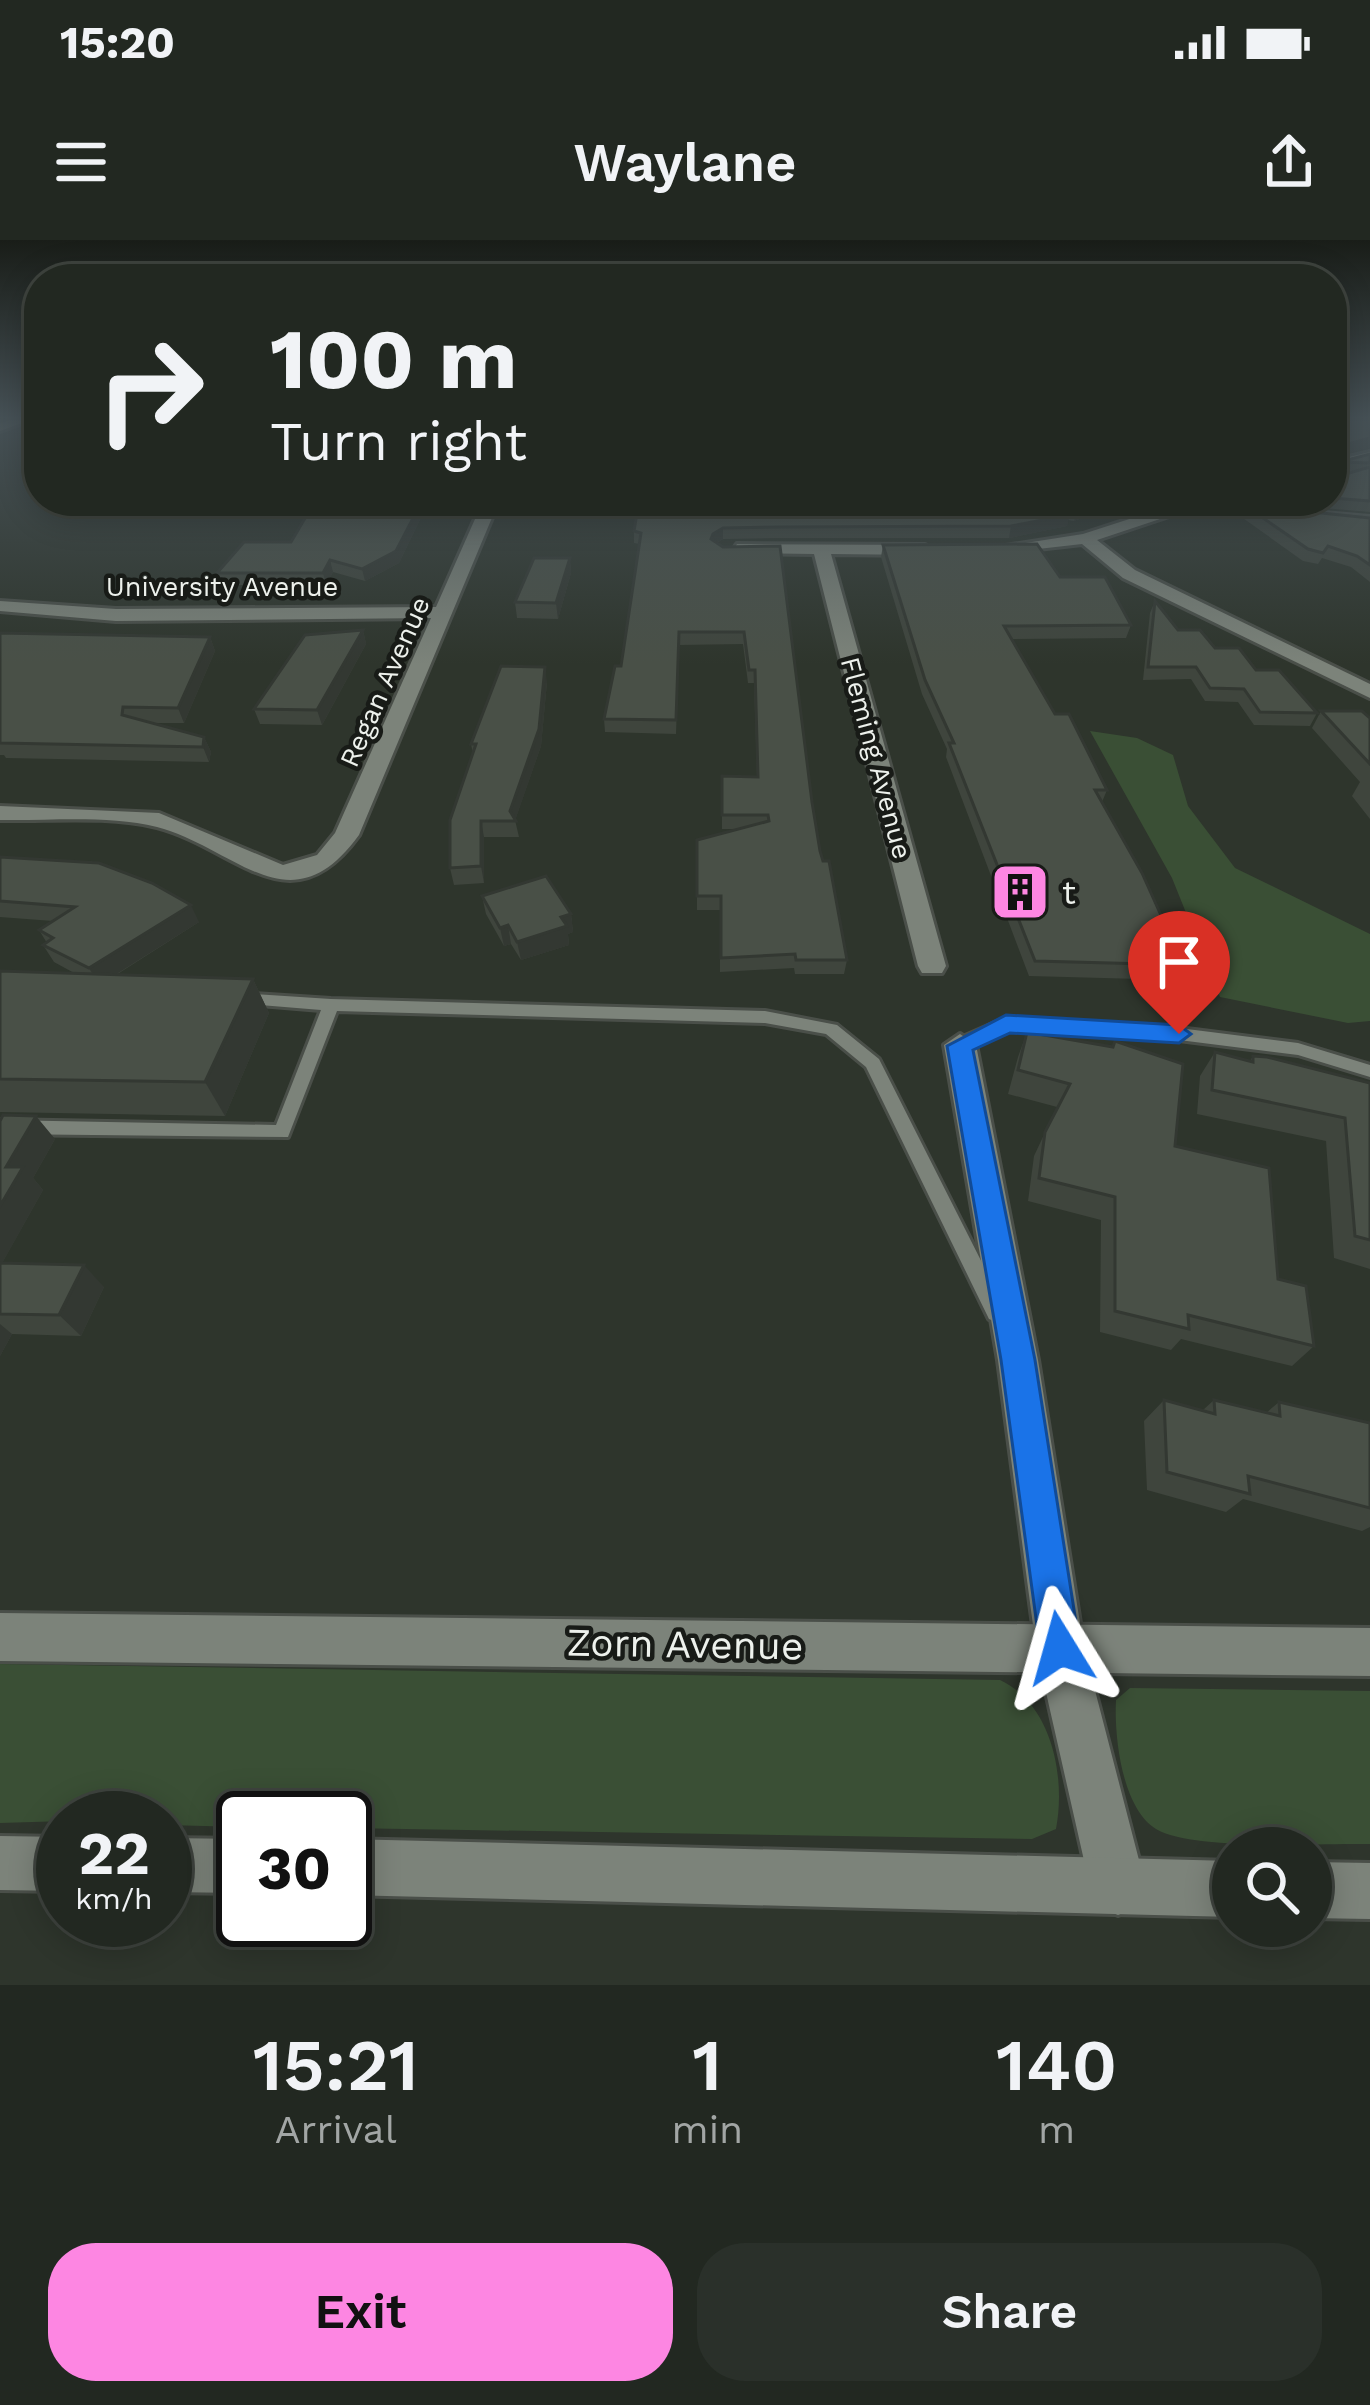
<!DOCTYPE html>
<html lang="en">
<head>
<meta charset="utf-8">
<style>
  :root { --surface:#222821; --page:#2a302a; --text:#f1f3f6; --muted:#a2a6a5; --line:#3f443f; --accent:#fd86e2 }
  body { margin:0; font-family:"Work Sans",sans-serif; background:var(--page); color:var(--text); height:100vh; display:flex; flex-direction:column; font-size:45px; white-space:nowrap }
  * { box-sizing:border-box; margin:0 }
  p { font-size:39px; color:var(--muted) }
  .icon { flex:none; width:66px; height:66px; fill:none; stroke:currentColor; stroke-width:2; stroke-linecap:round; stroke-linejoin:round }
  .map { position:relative; height:1745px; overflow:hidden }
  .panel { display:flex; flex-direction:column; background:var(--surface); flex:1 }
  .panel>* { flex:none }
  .guide { position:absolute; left:24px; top:24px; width:1323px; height:252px; border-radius:48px; box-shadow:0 6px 30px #0003,0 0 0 3px var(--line); background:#222821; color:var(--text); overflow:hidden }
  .tools { position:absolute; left:1212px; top:1587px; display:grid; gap:24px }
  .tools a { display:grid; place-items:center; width:120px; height:120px; border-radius:50%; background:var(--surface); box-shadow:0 6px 30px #0003,0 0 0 3px var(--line); font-size:60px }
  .speed { position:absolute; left:36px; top:1551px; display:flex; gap:24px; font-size:60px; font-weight:700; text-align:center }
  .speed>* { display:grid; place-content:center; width:156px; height:156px; border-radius:50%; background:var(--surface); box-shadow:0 6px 30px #0003,0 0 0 3px var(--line); line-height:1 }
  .speed small { font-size:30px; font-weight:400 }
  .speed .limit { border:6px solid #111; border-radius:18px; background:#fff; color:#111 }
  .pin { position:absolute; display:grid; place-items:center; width:102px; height:102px; color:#fff; margin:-123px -51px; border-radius:50% 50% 50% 0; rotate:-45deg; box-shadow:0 0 12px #0007 }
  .pin .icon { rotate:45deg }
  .me { position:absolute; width:132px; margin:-66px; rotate:352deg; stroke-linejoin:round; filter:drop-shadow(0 0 9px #0008) }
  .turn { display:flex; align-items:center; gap:42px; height:252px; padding:0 48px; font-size:54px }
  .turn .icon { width:156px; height:156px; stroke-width:2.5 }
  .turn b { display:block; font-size:84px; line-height:102px }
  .eta { display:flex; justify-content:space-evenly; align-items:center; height:204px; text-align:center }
  .eta b { font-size:72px; font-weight:600; line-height:84px }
  .action { display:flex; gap:24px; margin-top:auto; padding:24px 48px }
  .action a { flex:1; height:138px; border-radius:48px; background:var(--accent); color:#111; font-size:48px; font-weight:600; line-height:138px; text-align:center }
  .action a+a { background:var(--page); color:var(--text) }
  .status { display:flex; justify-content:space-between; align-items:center; height:84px; padding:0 60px; background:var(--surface); direction:ltr }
  .status svg { height:33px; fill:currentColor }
  header { display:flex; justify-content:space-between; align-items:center; height:156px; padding:0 48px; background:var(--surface); font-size:54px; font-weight:600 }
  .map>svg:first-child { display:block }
</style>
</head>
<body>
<div class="status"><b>15:20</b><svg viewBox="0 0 49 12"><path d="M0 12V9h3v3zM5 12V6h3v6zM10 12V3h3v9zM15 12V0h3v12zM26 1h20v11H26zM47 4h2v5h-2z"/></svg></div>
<header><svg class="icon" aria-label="menu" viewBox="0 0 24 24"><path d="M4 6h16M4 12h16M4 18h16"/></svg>Waylane<svg class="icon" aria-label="share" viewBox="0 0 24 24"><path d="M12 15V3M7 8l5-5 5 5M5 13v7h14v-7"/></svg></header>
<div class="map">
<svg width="1370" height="1745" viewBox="0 0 1370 1745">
  <rect width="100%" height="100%" fill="#2e352c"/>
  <g fill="#3a4f35">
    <polygon points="1090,491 1137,498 1173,515 1188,566 1235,628 1370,694 1370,781 1348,783 1220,757 1172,638"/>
    <path d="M0,1424L1000,1440C1052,1464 1066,1537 1056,1589L1032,1599L345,1588V1578H243V1587L165,1585V1578L0,1583Z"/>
    <path d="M1130,1448L1370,1451V1604C1322,1603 1193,1611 1156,1589C1122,1568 1114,1497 1116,1460Z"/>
  </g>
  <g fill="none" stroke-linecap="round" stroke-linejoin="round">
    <defs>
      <g id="service">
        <polygon points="240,753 331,759 765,771 837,785 879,819 1007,1072 1003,1079 996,1082 989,1079 866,827 826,794 765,783 337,771 288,897 0,894 0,880 276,885 321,770 234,763 232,759"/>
        <polygon points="1006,778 1179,788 1298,803 1370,825 1370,837 1298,815 1179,800 1008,790 960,811 952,805 954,801"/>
      </g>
      <g id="minor">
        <polygon points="11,180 30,180 0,191 0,183"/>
        <polygon points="1370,212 1370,220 1332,229 1332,221"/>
        <path d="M483,261H499L359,595C290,690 237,608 157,587C107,575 51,581 0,580V566L159,573L283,625L317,615L335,593L431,378L116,381L0,371V361L116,369L436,367Z"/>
        <polygon points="1185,261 1370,277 1370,287 1199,266 1097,300 1135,330 1370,444 1370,458 1123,338 1082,304 995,314 987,309 1083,294"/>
        <polygon points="737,304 925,305 933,310 925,315 831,314 946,726 942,733 922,733 918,726 814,314 731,313"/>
        <polygon points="960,794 976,805 1038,1120 1084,1408 1146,1647 1138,1667 1118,1675 1098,1667 1090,1647 1036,1408 998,1120 944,805"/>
      </g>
      <g id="secondary">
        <polygon points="0,1373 1370,1388 1370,1436 0,1421"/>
        <polygon points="0,1596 63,1597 63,1651 0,1650"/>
        <polygon points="165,1598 243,1599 243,1653 165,1652"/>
        <polygon points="345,1599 1233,1621 1233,1677 345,1655"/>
        <polygon points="1311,1622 1370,1623 1370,1679 1311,1678"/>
      </g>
    </defs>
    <use href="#service" stroke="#4a4f49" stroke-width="6"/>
    <use href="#minor" stroke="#4a4f49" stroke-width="6"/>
    <use href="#secondary" stroke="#4a4f49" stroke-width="6"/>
    <use href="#service" fill="#7c837a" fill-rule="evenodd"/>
    <use href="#minor" fill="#7c837a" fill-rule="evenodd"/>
    <use href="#secondary" fill="#7c837a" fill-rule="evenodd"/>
  </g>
  <g fill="#3f453d">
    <polygon points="1370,214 1370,272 1277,264 1279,261 1332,261 1332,238 1350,233 1335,233 1340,222"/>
    <polygon points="332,261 429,261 399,323 365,341 333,332 326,345 221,345 217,333 291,302"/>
    <polygon points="1127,261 1074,281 1068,280 1067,286 1009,298 777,298 723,299 717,303 812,562 820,611 847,720 844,734 795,734 794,728 720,732 720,670 697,670 697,600 738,589 722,589 722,536 757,537 754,443 748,443 743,404 679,405 676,494 605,492 604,479 621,426 640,304 634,303 634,291"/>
    <polygon points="1244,265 1370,278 1370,342 1351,327 1322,318 1318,324 1303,321 1240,276"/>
    <polygon points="883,305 1060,337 1131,385 1126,398 1011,399 1055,474 1107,550 1102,562 1186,731 1178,746 1144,746 1140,739 1029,736 946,517 947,509 922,454 881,317"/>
    <polygon points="570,318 571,333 558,379 517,378 515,362"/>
    <polygon points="1155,361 1178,390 1256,430 1317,473 1310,486 1254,485 1238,462 1205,461 1191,439 1143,440 1150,373"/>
    <polygon points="363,390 366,404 322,485 260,484 254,469"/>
    <polygon points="0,393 210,397 215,411 184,483 153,483 204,497 211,512 209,522 6,518 4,515 0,515"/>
    <polygon points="547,442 541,506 515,580 519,597 484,597 484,643 454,645 450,628 473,514 471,504"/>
    <polygon points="1321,471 1370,478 1370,579 1352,556 1360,542 1312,488"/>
    <polygon points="0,617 199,682 116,735 253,739 269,773 225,876 0,872 0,731 76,734 54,722 43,705 47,703 39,690 53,681 0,677"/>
    <polygon points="482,656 571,674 573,692 568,694 569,705 521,720 511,704 504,706 486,674"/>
    <polygon points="1027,792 1112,807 1115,801 1175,906 1278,1039 1314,1106 1292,1126 1181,1099 1171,1110 1100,1092 1101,980 1028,961 1034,916 1057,867 1008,854 1018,817"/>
    <polygon points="1215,812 1250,821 1253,816 1370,843 1370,1029 1334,1018 1326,901 1197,874 1200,836"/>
    <polygon points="0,881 55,899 33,938 43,950 2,1023 104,1047 81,1096 12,1094 0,1116"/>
    <polygon points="1164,1160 1203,1170 1214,1160 1266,1173 1279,1162 1370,1183 1370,1287 1362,1291 1243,1259 1226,1272 1147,1250 1144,1181"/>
  </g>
  <g fill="#333832">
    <polygon points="1370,198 1369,208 1332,217 1333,208"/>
    <polygon points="422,261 429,261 399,323 365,341 362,329"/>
    <polygon points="1100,261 1127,261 1074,281 1077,270"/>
    <polygon points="1070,275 1067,286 1009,298 1011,286"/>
    <polygon points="723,288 723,299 713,305 711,299 713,294"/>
    <polygon points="570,318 571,333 558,379 556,363"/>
    <polygon points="330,320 333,332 326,345 323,333"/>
    <polygon points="363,390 366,404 322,485 317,470"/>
    <polygon points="210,397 215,411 184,483 178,468"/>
    <polygon points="545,427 547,442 541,506 515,581 510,571"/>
    <polygon points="204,497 211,512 209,522 203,507"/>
    <polygon points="481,581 484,597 484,643 481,626"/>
    <polygon points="191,665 199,682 99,745 89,728"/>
    <polygon points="571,674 573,692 568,694 569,705 521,720 517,702 561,677"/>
    <polygon points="508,685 511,704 504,706 500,688"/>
    <polygon points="253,739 269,773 225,876 205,842"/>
    <polygon points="36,876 55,899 33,938 43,950 0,1027 0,966 6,927"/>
    <polygon points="84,1025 104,1047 81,1096 59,1075"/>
    <polygon points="0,1084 12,1094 0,1116"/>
  </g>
  <g fill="#495047" stroke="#333832" stroke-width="3">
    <polygon points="1332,180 1370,180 1370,198 1333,208 1336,222 1332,222"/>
    <polygon points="1370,214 1370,223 1340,222"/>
    <polygon points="1370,227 1370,261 1332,258 1332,238"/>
    <polygon points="332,261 422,261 396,311 362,329 330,320 323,333 217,333 244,302 291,302 311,268 326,268"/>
    <polygon points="639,261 1100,261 1077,270 1066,267 1070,275 1011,286 778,287 723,288 713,294 711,299 723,307 780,306 812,562 820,611 823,621 829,621 847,720 796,720 795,714 721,718 721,656 697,656 697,600 769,581 768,575 722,575 722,536 758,537 755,430 749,430 744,392 679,392 676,480 604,479 615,426 621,426 641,293 634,291"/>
    <polygon points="1244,265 1370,278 1370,325 1357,316 1328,306 1323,313 1308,309"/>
    <polygon points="1037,304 1060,337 1105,337 1131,385 1004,386 1055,474 1069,474 1107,550 1095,550 1142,633 1186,731 1151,731 1148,724 1035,721 949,503 954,503 925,440 883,305"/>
    <polygon points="534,318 570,318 556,363 515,362"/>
    <polygon points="1155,361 1178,390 1200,390 1215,408 1239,408 1256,430 1279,430 1317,473 1260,472 1244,449 1210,448 1196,427 1148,427"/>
    <polygon points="363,390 317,470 254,469 305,395"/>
    <polygon points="0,393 210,397 178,468 123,467 122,475 204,497 203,507 0,503"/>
    <polygon points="501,426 545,427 539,489 510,571 516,581 481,581 481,626 450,628 450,580 476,504 471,504"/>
    <polygon points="1321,471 1362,471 1370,478 1370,524"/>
    <polygon points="0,617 99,623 152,643 191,665 89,728 43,705 53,698 39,690 75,667 0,661"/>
    <polygon points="546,636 571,674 561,677 567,686 517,702 508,685 500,688 482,656"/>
    <polygon points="0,731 253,739 205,842 0,839"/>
    <polygon points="1027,792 1113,807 1115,801 1183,824 1175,906 1269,928 1278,1039 1306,1046 1314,1106 1188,1075 1189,1089 1115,1071 1115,957 1039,938 1045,892 1070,844 1018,830"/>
    <polygon points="1215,812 1253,822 1253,816 1267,817 1370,843 1370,1000 1355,996 1345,878 1212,850"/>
    <polygon points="3,875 36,876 6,927 23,927 0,966 0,881"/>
    <polygon points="0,1023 84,1025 59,1075 0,1074"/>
    <polygon points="1164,1160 1215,1174 1214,1160 1280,1176 1279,1162 1370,1183 1370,1268 1248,1236 1250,1254 1167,1232"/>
  </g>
  <linearGradient id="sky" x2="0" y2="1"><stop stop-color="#191d18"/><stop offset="0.42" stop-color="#465156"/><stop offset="1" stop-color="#465156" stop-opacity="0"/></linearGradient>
  <rect width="1370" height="424" fill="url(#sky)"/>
  <polygon fill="#1a73e8" stroke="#114b97" stroke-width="3" points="1006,775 1179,785 1191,794 1179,803 1010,793 973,810 1035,1120 1080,1408 1074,1422 1060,1428 1046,1422 1040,1408 1001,1120 947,806"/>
  <defs>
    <symbol id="building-square" viewBox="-11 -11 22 22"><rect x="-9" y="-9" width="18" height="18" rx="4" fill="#fd86e2" stroke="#181b17"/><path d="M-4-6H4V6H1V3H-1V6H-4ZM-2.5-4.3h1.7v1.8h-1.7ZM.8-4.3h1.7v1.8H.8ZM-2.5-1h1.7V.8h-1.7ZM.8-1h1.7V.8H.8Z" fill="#111"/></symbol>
  </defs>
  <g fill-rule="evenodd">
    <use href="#building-square" x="987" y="619" width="66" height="66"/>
  </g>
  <g text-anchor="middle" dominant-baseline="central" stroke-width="9" stroke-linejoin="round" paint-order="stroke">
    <g font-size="27" fill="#edf1ec" stroke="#181b17">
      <text x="222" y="347">University Avenue</text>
      <text transform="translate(385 442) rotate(-66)">Regan Avenue</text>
      <text transform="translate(876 518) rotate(75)">Fleming Avenue</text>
    </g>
    <g font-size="33" fill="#edf1ec" stroke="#181b17" text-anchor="start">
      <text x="1062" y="652">t</text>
    </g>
    <g font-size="39" fill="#edf1ec" stroke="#181b17">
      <text transform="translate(685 1404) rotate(1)">Zorn Avenue</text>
    </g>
  </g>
</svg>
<div class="tools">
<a><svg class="icon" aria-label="search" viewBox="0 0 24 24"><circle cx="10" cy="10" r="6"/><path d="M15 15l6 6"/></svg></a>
</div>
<div class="speed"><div>22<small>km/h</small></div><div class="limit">30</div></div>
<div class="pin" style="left:1179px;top:794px;background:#d93025"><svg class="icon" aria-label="arrive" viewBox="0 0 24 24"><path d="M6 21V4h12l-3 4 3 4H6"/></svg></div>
<svg class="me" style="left:1060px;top:1408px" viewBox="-20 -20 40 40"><path d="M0-17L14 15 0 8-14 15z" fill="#1a73e8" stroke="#fff" stroke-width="4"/></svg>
<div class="guide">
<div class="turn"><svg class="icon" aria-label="right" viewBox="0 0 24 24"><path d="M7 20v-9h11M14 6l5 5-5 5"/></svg><div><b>100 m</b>Turn right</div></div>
</div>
</div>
<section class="panel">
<div class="eta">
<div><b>15:21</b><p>Arrival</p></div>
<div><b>1</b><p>min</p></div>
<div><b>140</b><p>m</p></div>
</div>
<div class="action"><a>Exit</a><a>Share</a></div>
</section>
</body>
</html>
